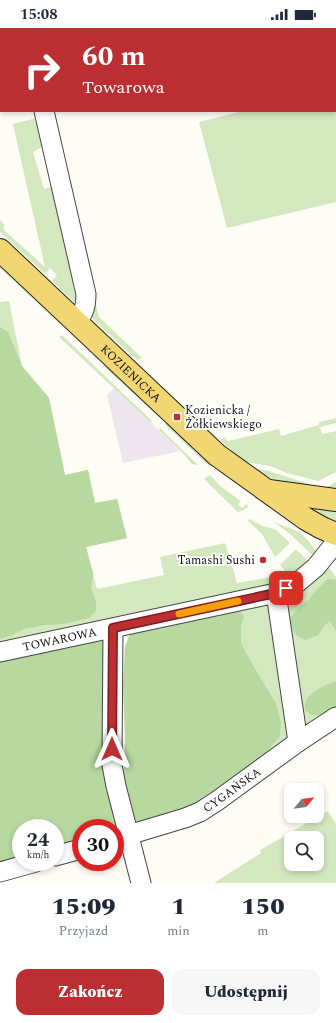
<!DOCTYPE html>
<html lang="pl">
<head>
<meta charset="utf-8">
<style>
  :root { --surface:#fff; --page:#f6f6f7; --text:#1f2937; --muted:#747a83; --accent:#bb2e31 }
  body { margin:0; font-family:Spectral,serif; background:var(--page); color:var(--text); height:100vh; display:flex; flex-direction:column; font-size:15px; white-space:nowrap }
  * { box-sizing:border-box; margin:0 }
  p { font-size:13px; color:var(--muted) }
  .icon { flex:none; width:22px; height:22px; fill:none; stroke:currentColor; stroke-width:2; stroke-linecap:round; stroke-linejoin:round }
  .map { position:relative; height:855px; overflow:hidden }
  .panel { display:flex; flex-direction:column; background:var(--surface); flex:1 }
  .panel>* { flex:none }
  .banner { position:absolute; left:0px; top:0px; width:336px; height:84px; box-shadow:0 2px 6px #0003; background:#bb2e31; color:#fff; overflow:hidden }
  .needle { width:26px; rotate:61deg }
  .fabs { position:absolute; left:284px; top:755px; display:grid; gap:8px }
  .fabs a { display:grid; place-items:center; width:40px; height:40px; border-radius:8px; background:var(--surface); box-shadow:0 2px 6px #0003; font-size:20px }
  .speed { position:absolute; left:12px; top:791px; display:flex; gap:8px; font-size:20px; font-weight:700; text-align:center }
  .speed>* { display:grid; place-content:center; width:52px; height:52px; border-radius:50%; background:var(--surface); box-shadow:0 2px 6px #0003; line-height:1 }
  .speed small { font-size:10px; font-weight:400 }
  .speed .limit { border:6px solid #d22; background:#fff; color:#111 }
  .pin { position:absolute; display:grid; place-items:center; width:34px; height:34px; color:#fff; margin:-17px; border-radius:8px; box-shadow:0 2px 6px #0006 }
  .me { position:absolute; width:44px; margin:-22px; rotate:0deg; stroke-linejoin:round; filter:drop-shadow(0 0 3px #0008) }
  .turn { display:flex; align-items:center; gap:14px; height:84px; padding:0 16px; font-size:18px }
  .turn .icon { width:52px; height:52px; stroke-width:2.5 }
  .turn b { display:block; font-size:28px; line-height:34px }
  .eta { display:flex; justify-content:space-evenly; align-items:center; height:68px; text-align:center }
  .eta b { font-size:24px; font-weight:800; line-height:28px }
  .primary-button { display:flex; gap:8px; margin-top:auto; padding:8px 16px }
  .primary-button a { flex:1; height:46px; border-radius:12px; background:var(--accent); color:#fff; font-size:16px; font-weight:800; line-height:46px; text-align:center }
  .primary-button a+a { background:var(--page); color:var(--text) }
  .status { display:flex; justify-content:space-between; align-items:center; height:28px; padding:0 20px; background:var(--surface); direction:ltr }
  .status svg { height:11px; fill:currentColor }
  .map>svg:first-child { display:block }
</style>
</head>
<body>
<div class="status"><b>15:08</b><svg viewBox="0 0 49 12"><path d="M0 12V9h3v3zM5 12V6h3v6zM10 12V3h3v9zM15 12V0h3v12zM26 1h20v11H26zM47 4h2v5h-2z"/></svg></div>
<div class="map">
<svg width="336" height="855" viewBox="0 0 336 855">
  <rect width="100%" height="100%" fill="#fefdf5"/>
  <polygon fill="#ede6ee" points="114,360 181,423 123,435 107,367"/>
  <g fill="#d3e8bf" fill-rule="evenodd">
    <polygon points="335,35 336,35 336,174 227,200 199,94 242,83 335,83"/>
    <polygon points="40,89 44,107 42,119 33,124 44,161 54,158 80,274 74,274 52,253 57,247 50,240 45,246 0,204 0,192 4,196 4,202 45,239 13,96"/>
    <polygon points="0,236 61,292 60,296 0,240"/>
    <polygon points="89,248 99,289 142,330 137,332 95,293 91,287"/>
    <polygon points="9,273 22,338 49,370 65,447 88,442 95,475 117,471 127,510 86,519 97,561 164,547 160,529 225,515 237,555 288,546 280,537 296,521 309,534 297,552 0,618 0,274"/>
    <polygon points="62,307 152,393 151,395 59,309"/>
    <polygon points="106,335 159,384 157,387 103,338"/>
    <polygon points="336,390 336,395 320,399 322,406 336,403 336,444 318,453 287,445 270,438 245,434 222,414 221,412 224,409 228,413 279,401 281,408 319,397 319,394"/>
    <polygon points="168,393 195,419 211,438 210,439 165,397"/>
    <polygon points="160,400 198,437 192,436 181,423 159,402"/>
    <polygon points="249,439 269,443 312,457 325,460 336,454 336,462 287,457 262,446"/>
    <polygon points="210,447 220,458 241,473 238,477 243,480 246,476 249,478 244,482 238,484 204,451"/>
    <polygon points="273,461 336,478 336,499"/>
    <polygon points="250,491 262,498 271,500 276,502 289,514 289,516 275,529 262,506 247,492"/>
    <polygon points="274,494 300,504 310,515 317,525 316,531 290,506"/>
    <polygon points="327,537 336,549 336,684 306,698 303,697 285,572"/>
    <polygon points="269,576 288,711 196,778 247,739 276,675 253,637 241,615 241,600 244,589 239,579"/>
    <path d="M328,783L336,796V855H214L261,825L260,822ZM291,810H317V836H291Z"/>
  </g>
  <g fill="#b7d89f">
    <polygon points="0,299 8,304 22,338 49,370 65,447 88,442 95,475 117,471 127,510 86,519 93,545 91,560 96,573 96,583 89,590 64,596 44,597 24,601 13,607 0,611"/>
    <polygon points="328,551 336,552 336,603 330,593 324,598 318,607 305,612 296,607 292,600 290,591 296,582 308,573 316,562"/>
    <polygon points="239,579 244,589 241,600 241,615 253,637 276,675 281,695 280,708 267,724 196,778 136,795 124,748 125,713 123,657 125,618 130,606 151,600"/>
    <polygon points="98,608 107,614 119,800 115,801 115,800 81,800 81,812 55,820 55,800 21,800 21,830 0,837 0,632"/>
    <path d="M336,653V680L320,687H312L305,682C305,680 305,677 305,675C308,664 326,657 336,653Z"/>
  </g>
  <g fill="none" stroke-linecap="round" stroke-linejoin="round">
    <defs>
      <g id="minor">
        <path d="M44,83L86,266C86,278 84,284 77,295"/>
        <polyline points="276,565 298,714"/>
        <polyline points="113,600 112,737 116,758 141,855"/>
        <path id="s1" d="M0,624L276,565L297,555L316,539L336,514"/>
        <path id="s2" d="M115,811L185,790L200,784L217,773L298,714L336,689"/>
        <polyline points="55,828 81,821"/>
        <polyline points="0,844 36,834"/>
      </g>
      <g id="major">
        <path id="s3" d="M0,222L217,427L306,491L322,500L336,506"/>
        <polyline points="269,463 336,472"/>
      </g>
    </defs>
    <use href="#minor" stroke="#434343" stroke-width="21"/>
    <use href="#major" stroke="#212121" stroke-width="24"/>
    <use href="#minor" stroke="#fff" stroke-width="19"/>
    <use href="#major" stroke="#f1d672" stroke-width="22"/>
  </g>
  <g fill="none" stroke-linecap="round" stroke-linejoin="round">
    <defs>
      <polyline id="route" points="112,721 113,600 276,565 286,560"/>
    </defs>
    <use href="#route" stroke="#7a1e20" stroke-width="10"/>
    <use href="#route" stroke="#bb2e31" stroke-width="7"/>
    <polyline stroke="#f59e0b" stroke-width="7" points="179,586 238,573"/>
  </g>
  <g fill="#bb2e31" stroke="#fff" stroke-width="1.5">
    <rect x="173" y="385" width="8" height="8" rx="2"/>
    <circle cx="263" cy="532" r="4"/>
  </g>
  <g text-anchor="middle" dominant-baseline="central" stroke-width="4" stroke-linejoin="round" paint-order="stroke">
    <g font-size="12" fill="#101010" stroke="#fff">
      <text stroke="none"><textPath href="#s3" startOffset="180">KOZIENICKA</textPath></text>
      <text stroke="none"><textPath href="#s1" startOffset="61">TOWAROWA</textPath></text>
      <text stroke="none"><textPath href="#s2" startOffset="128">CYGAŃSKA</textPath></text>
    </g>
    <g font-size="12" fill="#101010" stroke="#fff" text-anchor="start">
      <text x="185" y="382">Kozienicka /<tspan x="185" dy="14">Żółkiewskiego</tspan></text>
      <text x="255" y="532" text-anchor="end">Tamashi Sushi</text>
    </g>
  </g>
</svg>
<div class="fabs">
<a><svg class="needle" viewBox="-14 -14 28 28"><path d="M0-13l5 13h-10z" fill="#e53935"/><path d="M0 13l5-13h-10z" fill="#747a83"/></svg></a>
<a><svg class="icon" aria-label="search" viewBox="0 0 24 24"><circle cx="10" cy="10" r="6"/><path d="M15 15l6 6"/></svg></a>
</div>
<div class="speed"><div>24<small>km/h</small></div><div class="limit">30</div></div>
<div class="pin" style="left:286px;top:560px;background:#d93025"><svg class="icon" aria-label="arrive" viewBox="0 0 24 24"><path d="M6 21V4h12l-3 4 3 4H6"/></svg></div>
<svg class="me" style="left:112px;top:721px" viewBox="-20 -20 40 40"><path d="M0-17L14 15 0 8-14 15z" fill="#bb2e31" stroke="#fff" stroke-width="4"/></svg>
<div class="banner">
<div class="turn"><svg class="icon" aria-label="right" viewBox="0 0 24 24"><path d="M7 20v-9h11M14 6l5 5-5 5"/></svg><div><b>60 m</b>Towarowa</div></div>
</div>
</div>
<section class="panel">
<div class="eta">
<div><b>15:09</b><p>Przyjazd</p></div>
<div><b>1</b><p>min</p></div>
<div><b>150</b><p>m</p></div>
</div>
<div class="primary-button"><a>Zakończ</a><a>Udostępnij</a></div>
</section>
</body>
</html>
